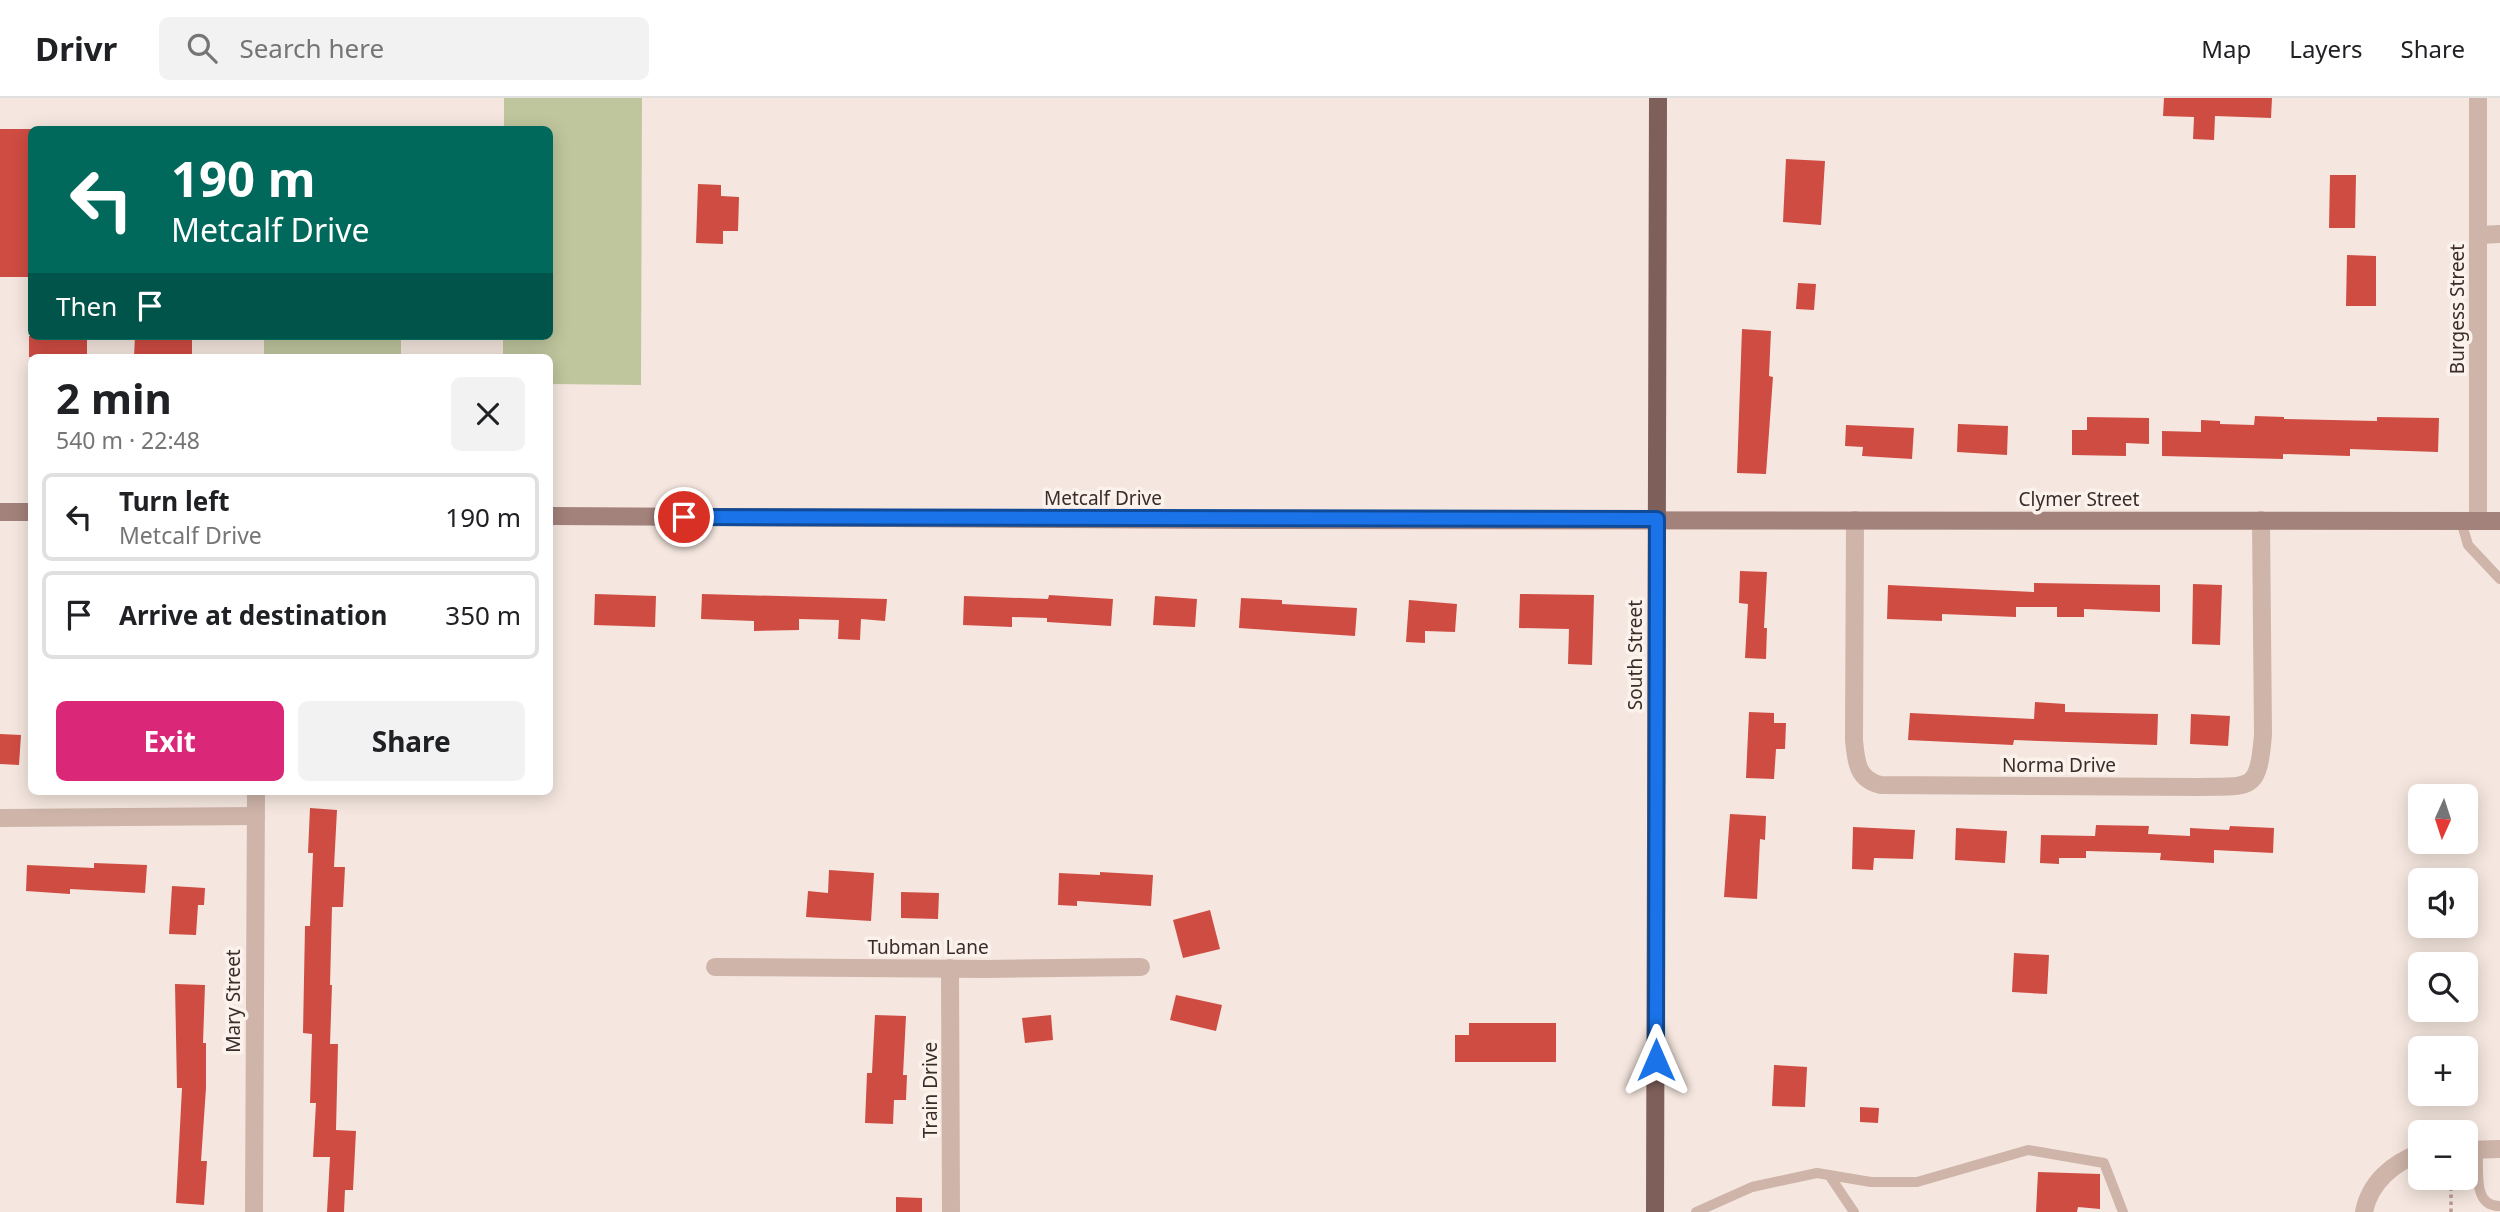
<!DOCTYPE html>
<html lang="en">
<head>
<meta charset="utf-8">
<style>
  :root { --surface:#fff; --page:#f2f2f2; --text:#202124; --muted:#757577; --line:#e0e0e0; --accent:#db2777 }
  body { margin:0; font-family:"Noto Sans",sans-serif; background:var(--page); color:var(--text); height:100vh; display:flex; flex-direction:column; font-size:26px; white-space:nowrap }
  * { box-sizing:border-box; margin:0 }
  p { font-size:23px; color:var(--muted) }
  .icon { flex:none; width:38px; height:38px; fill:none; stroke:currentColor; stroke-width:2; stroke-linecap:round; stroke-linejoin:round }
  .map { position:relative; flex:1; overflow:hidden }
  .side { position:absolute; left:28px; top:256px; width:525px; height:441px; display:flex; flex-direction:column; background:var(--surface); border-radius:10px; box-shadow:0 4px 18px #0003 }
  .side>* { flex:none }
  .hud { position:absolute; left:28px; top:28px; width:525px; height:214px; border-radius:10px; box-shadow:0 4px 18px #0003; background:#00695c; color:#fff; overflow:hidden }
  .needle { width:46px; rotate:183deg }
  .buttons { position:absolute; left:2408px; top:686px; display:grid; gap:14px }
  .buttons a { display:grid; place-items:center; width:70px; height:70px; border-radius:10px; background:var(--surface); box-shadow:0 4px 18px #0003; font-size:35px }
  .pin { position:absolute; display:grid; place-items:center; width:60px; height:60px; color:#fff; margin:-30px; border:4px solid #fff; border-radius:50%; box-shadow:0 2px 7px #0007 }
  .me { position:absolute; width:77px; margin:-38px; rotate:0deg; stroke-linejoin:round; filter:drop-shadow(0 0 5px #0008) }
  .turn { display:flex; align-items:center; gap:24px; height:147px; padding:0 28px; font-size:32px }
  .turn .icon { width:91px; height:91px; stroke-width:2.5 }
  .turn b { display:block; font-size:49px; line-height:60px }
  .then { display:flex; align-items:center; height:66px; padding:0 28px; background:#0003; gap:14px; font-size:26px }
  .round { display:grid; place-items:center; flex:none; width:74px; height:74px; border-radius:10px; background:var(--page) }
  .head { display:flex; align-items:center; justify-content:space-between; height:119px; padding:0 28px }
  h1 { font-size:42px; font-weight:700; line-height:52px }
  .button { display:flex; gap:14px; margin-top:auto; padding:14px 28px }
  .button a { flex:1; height:80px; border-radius:10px; background:var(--accent); color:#fff; font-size:28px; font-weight:700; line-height:80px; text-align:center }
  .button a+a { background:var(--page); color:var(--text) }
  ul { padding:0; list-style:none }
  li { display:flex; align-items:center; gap:21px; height:88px; margin:0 14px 10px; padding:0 14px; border:4px solid var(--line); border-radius:10px }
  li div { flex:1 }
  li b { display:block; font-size:26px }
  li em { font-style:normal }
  header { display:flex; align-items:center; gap:42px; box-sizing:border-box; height:98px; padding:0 35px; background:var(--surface); border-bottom:2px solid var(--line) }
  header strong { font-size:33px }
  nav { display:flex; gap:38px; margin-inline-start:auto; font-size:24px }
  .search { width:490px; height:63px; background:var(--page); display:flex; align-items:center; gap:18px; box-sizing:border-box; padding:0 24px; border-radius:10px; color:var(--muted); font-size:26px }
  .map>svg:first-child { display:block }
</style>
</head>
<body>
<header>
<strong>Drivr</strong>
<div class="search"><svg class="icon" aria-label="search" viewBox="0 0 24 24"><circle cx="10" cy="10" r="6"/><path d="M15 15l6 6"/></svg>Search here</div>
<nav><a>Map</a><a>Layers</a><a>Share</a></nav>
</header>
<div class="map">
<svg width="2500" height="1114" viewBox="0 0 2500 1114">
  <rect width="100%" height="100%" fill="#f5e7df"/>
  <g fill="#bfc69d">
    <polygon points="504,0 642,0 641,287 550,286 550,259 503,259 503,238 550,238 550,32 504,31"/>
    <rect x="264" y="238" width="137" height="21"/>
  </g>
  <g fill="#cf4c43">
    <polygon points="2164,0 2272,0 2271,20 2215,18 2214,42 2193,41 2194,19 2163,18"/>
    <rect x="0" y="31" width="32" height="148"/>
    <polygon points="1786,61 1825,63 1821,127 1783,124"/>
    <polygon points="2330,77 2356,77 2355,130 2329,130"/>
    <polygon points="698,86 721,87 721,98 739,99 738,133 723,133 723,146 696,145"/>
    <polygon points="2347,157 2376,158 2376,208 2346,208"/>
    <polygon points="1798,185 1816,186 1814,212 1796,211"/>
    <polygon points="1742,231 1771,233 1769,278 1773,279 1766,376 1737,375"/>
    <rect x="29" y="238" width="58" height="21"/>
    <polygon points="135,238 192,238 192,259 134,259"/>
    <polygon points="2255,318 2284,319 2284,321 2377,323 2377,319 2439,320 2438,354 2350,351 2350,358 2283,356 2283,361 2162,358 2162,333 2201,334 2201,322 2220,323 2220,326 2254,327"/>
    <polygon points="2087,319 2149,320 2149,346 2126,345 2126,358 2072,357 2072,332 2087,332"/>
    <polygon points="1958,326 2008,328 2007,357 1957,354"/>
    <polygon points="1846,327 1914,330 1912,361 1862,358 1863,349 1845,348"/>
    <polygon points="1740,473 1767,474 1764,530 1767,530 1766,561 1745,560 1748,506 1739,505"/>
    <polygon points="2034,485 2160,487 2160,514 2084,511 2084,519 2057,519 2057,509 2016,509 2016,519 1942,516 1942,523 1887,521 1888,487 2034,494"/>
    <polygon points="2193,486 2222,487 2220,547 2192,546"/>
    <polygon points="595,496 656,498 655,529 594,527"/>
    <polygon points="702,496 887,501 885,523 861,521 860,542 838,541 839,522 799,521 799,532 754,533 754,523 701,521"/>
    <polygon points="1520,496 1594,497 1592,567 1568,566 1569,531 1519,530"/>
    <polygon points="1049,497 1113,501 1111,528 1047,524 1047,520 1012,519 1012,529 963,527 964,498 1048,501"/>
    <polygon points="1155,498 1197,501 1195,529 1153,527"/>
    <polygon points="1241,500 1282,502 1282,506 1357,510 1355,538 1239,530"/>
    <polygon points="1409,502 1457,506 1455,534 1425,533 1425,545 1406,544"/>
    <polygon points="2035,604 2065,606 2065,614 2158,616 2157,647 2014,642 2013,647 1908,642 1910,615 2034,621"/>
    <polygon points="1749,614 1774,615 1774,625 1786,625 1785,651 1776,651 1774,681 1746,680"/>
    <polygon points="2191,616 2230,618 2228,648 2190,646"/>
    <polygon points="0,636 21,637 19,667 0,666"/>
    <polygon points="310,710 337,712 334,769 345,769 343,809 332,809 330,887 332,887 330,946 338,946 336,1032 356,1033 353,1092 345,1092 344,1114 327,1114 330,1059 313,1059 316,1005 310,1005 312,936 303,935 305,828 310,828 313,755 308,755"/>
    <polygon points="1730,716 1766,718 1765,742 1760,741 1757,801 1724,799"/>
    <polygon points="2096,727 2149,728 2148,736 2190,738 2190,730 2229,732 2230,728 2274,730 2273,755 2214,752 2214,765 2160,762 2161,755 2086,753 2086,760 2059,760 2059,766 2040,765 2041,737 2095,738"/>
    <polygon points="1853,729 1915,732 1913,761 1874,760 1873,772 1852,771"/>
    <polygon points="1956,730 2007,733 2005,765 1955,762"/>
    <polygon points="94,765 147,767 145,795 70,791 70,796 26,793 27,767 94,770"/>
    <polygon points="829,772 874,775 871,823 806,819 808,793 828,795"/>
    <polygon points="1100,774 1153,777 1151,808 1077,803 1077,808 1058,807 1059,775 1100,777"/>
    <polygon points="172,788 205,790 204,807 198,807 196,837 169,836"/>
    <polygon points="901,794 939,795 938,821 901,820"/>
    <polygon points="1210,812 1220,851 1183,860 1173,822"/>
    <polygon points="2014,855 2049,857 2047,896 2012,894"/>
    <polygon points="175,886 205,887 203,945 206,945 206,990 201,1063 207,1063 204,1107 176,1105 182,990 177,990"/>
    <polygon points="1176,897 1222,907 1216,933 1170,922"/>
    <polygon points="875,917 906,918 903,977 907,977 906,1002 894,1002 893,1026 865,1025 867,975 872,975"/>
    <polygon points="1051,917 1053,942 1025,945 1022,920"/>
    <polygon points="1469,925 1556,925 1556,964 1455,964 1455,937 1469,937"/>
    <polygon points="1774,967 1807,969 1805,1009 1772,1008"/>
    <polygon points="1860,1009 1879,1010 1878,1025 1860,1024"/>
    <polygon points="2038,1074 2100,1076 2100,1111 2078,1109 2077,1114 2036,1114"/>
    <polygon points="896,1099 922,1100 922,1114 896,1114"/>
  </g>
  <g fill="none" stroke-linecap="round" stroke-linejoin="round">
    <polyline stroke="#ba9d93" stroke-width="3.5" stroke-dasharray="3.5 3.5" stroke-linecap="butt" points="2451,1114 2451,1083 2467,1083"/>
    <g stroke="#ceb4a9" stroke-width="10">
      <polyline points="2461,423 2468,447 2500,481"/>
      <path d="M2478,1052C2479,1071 2472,1109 2500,1108"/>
      <polyline points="1829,1077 1854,1114"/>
      <polyline points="1696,1114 1752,1089 1817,1075 1871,1084 1917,1084 2028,1052 2104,1065 2123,1114"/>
    </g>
    <g stroke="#ceb4a9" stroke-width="18">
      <polyline points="2478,0 2478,423"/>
      <polyline points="2479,137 2500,136"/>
      <path d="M1855,422L1854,642C1856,663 1857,682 1881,687L2199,689C2252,688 2258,694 2263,637L2261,422"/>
      <polyline points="0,720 256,718"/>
      <polyline points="715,869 987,871 1141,869"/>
      <polyline points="950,870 951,1114"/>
      <polyline points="2466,1052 2500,1051"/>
      <polyline points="254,1114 256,693"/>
      <path d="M2364,1114C2370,1084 2393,1065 2420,1055"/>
    </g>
    <g stroke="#a2827a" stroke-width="18">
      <polyline points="0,414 32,414"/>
      <polyline points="550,418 1251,422 2500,423"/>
    </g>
    <polyline stroke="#7e5f5a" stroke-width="18" points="1655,1114 1658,0"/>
  </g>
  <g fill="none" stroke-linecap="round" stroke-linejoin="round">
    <defs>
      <polyline id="route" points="684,419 1657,421 1656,962"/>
    </defs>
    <use href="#route" stroke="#114b97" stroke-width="18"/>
    <use href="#route" stroke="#1a73e8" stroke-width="12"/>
  </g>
  <g text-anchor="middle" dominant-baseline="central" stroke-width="7" stroke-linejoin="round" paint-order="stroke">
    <g font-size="19" fill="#3b2c29" stroke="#fcf2ec">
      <text transform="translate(2457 211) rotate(-90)">Burgess Street</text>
      <text x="1103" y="400">Metcalf Drive</text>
      <text x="2079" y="401">Clymer Street</text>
      <text transform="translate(1635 557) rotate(-90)">South Street</text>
      <text x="2059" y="667">Norma Drive</text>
      <text x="928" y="849">Tubman Lane</text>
      <text transform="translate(233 903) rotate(-90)">Mary Street</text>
      <text transform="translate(930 992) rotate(-90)">Train Drive</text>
    </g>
  </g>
</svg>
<div class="buttons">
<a><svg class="needle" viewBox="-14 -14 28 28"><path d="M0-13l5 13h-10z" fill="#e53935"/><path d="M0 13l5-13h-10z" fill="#757577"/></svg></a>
<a><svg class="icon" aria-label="sound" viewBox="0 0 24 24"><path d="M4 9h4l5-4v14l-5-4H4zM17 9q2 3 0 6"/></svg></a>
<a><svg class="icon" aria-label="search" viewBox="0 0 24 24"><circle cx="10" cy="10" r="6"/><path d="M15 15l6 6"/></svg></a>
<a>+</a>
<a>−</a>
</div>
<div class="pin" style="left:684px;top:419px;background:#d93025"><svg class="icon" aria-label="arrive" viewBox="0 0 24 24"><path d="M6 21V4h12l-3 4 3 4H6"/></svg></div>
<svg class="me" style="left:1656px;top:962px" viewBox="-20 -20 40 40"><path d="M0-17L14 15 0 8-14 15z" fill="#1a73e8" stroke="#fff" stroke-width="4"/></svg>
<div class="hud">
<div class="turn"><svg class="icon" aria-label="left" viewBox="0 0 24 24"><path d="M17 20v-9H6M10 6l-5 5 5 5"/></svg><div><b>190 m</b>Metcalf Drive</div></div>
<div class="then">Then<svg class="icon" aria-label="arrive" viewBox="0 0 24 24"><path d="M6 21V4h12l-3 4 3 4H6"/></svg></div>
</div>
<section class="side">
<div class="head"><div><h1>2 min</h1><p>540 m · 22:48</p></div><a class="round"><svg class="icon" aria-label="close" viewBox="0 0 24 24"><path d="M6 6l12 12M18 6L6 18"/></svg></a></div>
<ul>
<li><svg class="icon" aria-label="left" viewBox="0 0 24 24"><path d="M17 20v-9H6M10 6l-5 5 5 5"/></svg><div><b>Turn left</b><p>Metcalf Drive</p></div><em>190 m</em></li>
<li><svg class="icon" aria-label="arrive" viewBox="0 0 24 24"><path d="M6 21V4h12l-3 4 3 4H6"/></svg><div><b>Arrive at destination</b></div><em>350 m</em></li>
</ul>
<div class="button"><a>Exit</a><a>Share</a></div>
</section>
</div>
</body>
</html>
